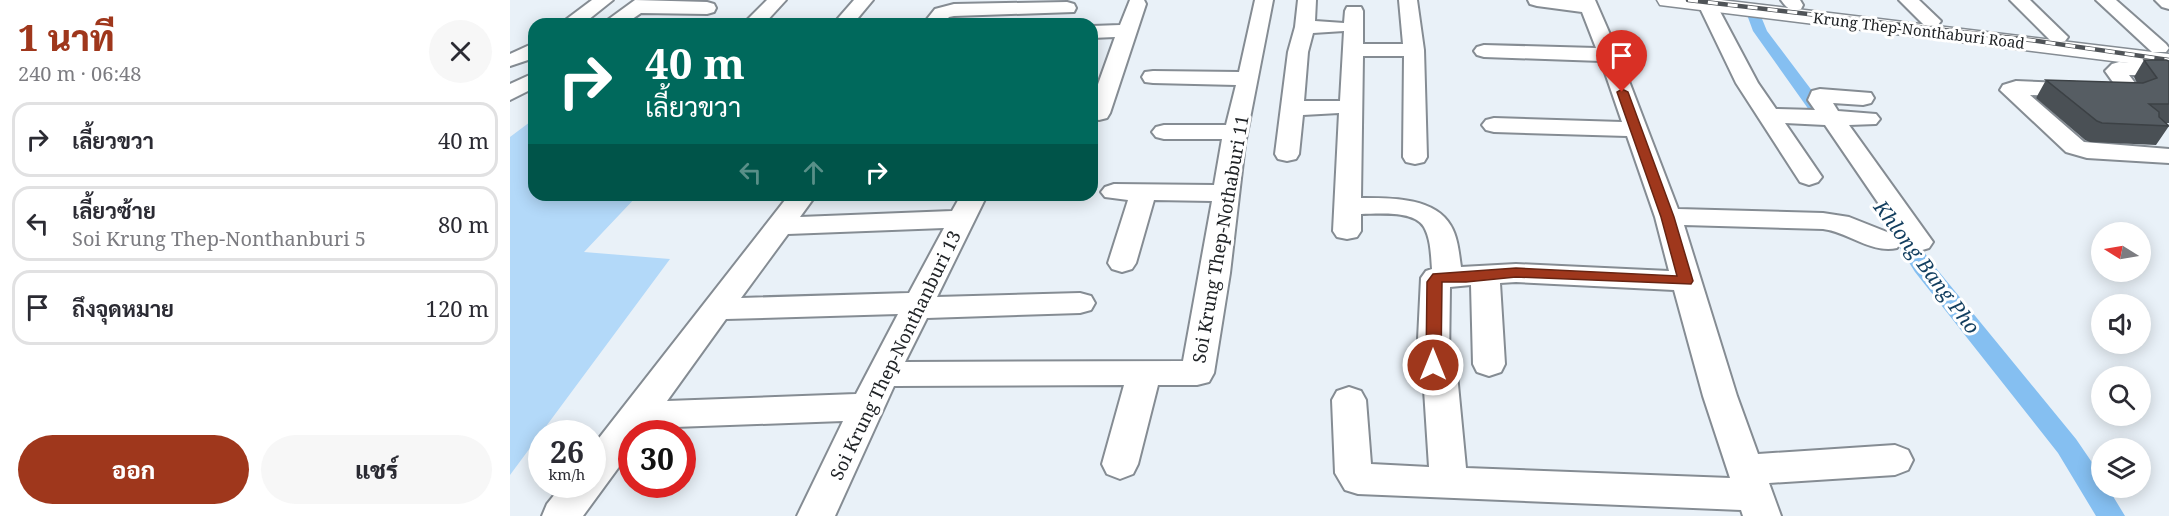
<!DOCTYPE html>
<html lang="th">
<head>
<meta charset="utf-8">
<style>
  :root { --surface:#fff; --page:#f7f7f7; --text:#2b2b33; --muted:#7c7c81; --line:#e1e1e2; --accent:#9f371c }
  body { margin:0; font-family:"Noto Serif",Sarabun,serif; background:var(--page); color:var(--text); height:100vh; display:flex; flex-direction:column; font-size:22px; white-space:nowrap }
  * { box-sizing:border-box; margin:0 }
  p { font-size:20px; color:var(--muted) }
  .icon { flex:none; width:33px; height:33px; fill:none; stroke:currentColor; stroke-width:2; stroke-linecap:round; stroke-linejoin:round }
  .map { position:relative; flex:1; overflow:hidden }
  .side { display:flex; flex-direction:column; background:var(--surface); width:510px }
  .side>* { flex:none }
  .banner { position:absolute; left:18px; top:18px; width:570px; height:183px; border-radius:18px; box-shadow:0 3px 15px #0003; background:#00695c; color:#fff; overflow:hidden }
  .needle { width:39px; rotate:281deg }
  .fabs { position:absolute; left:1581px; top:222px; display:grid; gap:12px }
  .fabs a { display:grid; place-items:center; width:60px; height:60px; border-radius:50%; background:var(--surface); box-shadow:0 3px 15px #0003; font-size:30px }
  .speed { position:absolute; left:18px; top:420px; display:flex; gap:12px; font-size:30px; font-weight:700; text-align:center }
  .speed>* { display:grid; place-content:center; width:78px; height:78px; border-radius:50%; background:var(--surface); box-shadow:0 3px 15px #0003; line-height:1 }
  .speed small { font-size:15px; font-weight:400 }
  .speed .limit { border:9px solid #d22; background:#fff; color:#111 }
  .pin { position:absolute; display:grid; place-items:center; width:51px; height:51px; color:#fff; margin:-62px -26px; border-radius:50% 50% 50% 0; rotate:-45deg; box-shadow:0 0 6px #0007 }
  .pin .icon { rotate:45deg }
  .me { position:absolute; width:66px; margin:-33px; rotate:0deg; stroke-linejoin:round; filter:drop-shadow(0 0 4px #0008) }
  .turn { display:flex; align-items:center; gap:21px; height:126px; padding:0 18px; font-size:27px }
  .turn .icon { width:78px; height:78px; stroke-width:2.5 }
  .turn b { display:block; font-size:42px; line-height:51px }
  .lanes { display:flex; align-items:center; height:57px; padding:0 18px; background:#0003; justify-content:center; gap:30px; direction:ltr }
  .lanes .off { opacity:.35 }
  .round { display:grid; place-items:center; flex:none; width:63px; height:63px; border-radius:32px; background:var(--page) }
  .summary { display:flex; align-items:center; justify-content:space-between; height:102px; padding:0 18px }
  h1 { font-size:36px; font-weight:800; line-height:45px; color:var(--accent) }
  .primary-button { display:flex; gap:12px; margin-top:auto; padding:12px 18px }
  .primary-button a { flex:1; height:69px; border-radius:36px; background:var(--accent); color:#fff; font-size:24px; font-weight:800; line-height:69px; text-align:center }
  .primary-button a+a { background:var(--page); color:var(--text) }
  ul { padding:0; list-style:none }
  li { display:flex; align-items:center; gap:18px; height:75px; margin:0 12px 9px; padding:0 6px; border:3px solid var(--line); border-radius:18px }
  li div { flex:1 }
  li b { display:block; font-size:22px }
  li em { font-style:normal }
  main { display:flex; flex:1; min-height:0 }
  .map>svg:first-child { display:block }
</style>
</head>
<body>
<main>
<section class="side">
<div class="summary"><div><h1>1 นาที</h1><p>240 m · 06:48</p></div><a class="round"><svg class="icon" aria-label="close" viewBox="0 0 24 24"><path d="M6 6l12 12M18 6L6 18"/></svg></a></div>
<ul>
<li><svg class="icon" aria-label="right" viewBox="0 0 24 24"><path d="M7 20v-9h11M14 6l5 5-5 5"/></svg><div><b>เลี้ยวขวา</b></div><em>40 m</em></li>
<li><svg class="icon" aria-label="left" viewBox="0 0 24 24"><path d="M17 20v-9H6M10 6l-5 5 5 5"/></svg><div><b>เลี้ยวซ้าย</b><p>Soi Krung Thep-Nonthanburi 5</p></div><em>80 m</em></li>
<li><svg class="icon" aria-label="arrive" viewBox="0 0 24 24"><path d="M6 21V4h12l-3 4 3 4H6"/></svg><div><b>ถึงจุดหมาย</b></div><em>120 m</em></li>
</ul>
<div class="primary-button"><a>ออก</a><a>แชร์</a></div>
</section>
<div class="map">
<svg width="1659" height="516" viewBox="0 0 1659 516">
  <rect width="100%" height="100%" fill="#e9f1f8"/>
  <polygon fill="#b3d9f9" points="24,119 24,195 128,195 74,252 160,259 0,475 0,137"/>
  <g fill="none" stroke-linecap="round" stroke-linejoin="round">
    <g fill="#85bff1" fill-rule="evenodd">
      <polygon points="1243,8 1248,9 1257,31 1324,120 1321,124 1309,124 1243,31 1236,12"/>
      <polygon points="1386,220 1393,222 1421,262 1566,439 1592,477 1592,488 1598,488 1615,516 1586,516 1548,453 1405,272 1376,226 1379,222"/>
    </g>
    <defs>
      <g id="minor">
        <polygon points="82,0 103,0 73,24 50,24"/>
        <polygon points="125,0 197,2 204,4 206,8 204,12 197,14 131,13 115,24 92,24"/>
        <polygon points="257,0 276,0 254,24 233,24"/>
        <polygon points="344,0 363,0 343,24 323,24"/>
        <polygon points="620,0 634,0 636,4 600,113 597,118 589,120 582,118 582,101 605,37 582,38 582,26 610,25"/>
        <path d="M745,0H763L735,144L720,273L704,373L699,382L687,385H648L628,464L623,474L610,479L597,474L592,464L614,385L384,386L325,516H287L333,421L137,428L133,434H122V449L73,516H32L37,504L53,484H82V447L279,195H306L290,217L442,211L451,195H477L427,297L570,293L581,296L585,303L581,310L570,313L417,318L395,362L673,361L702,201L644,200L626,263L622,269L612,272L602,269L598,263L618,200L595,197L591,192L595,187L604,184L704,185L712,139H654L646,137L642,132L646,127L654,125H716L726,85L643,83L635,82L632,77L635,72L643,71L729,72ZM434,228L399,293L231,298L278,234ZM388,314L346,394L157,401L216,319Z"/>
        <path d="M788,0H806L805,21L834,23L835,11L837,7H851L853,11V44H893L889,0H907L914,50L917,157L914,162L905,164L896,162L893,157L894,56H853L851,198C880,198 925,197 941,226C948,238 949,254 951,267L1006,264L1159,271L1145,217L1117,136L984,132L976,130L972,125L976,120L984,118L1112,122L1091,61L974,57L967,55L964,51L967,47L974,45L1086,48L1072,12L1027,6L1020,4L1018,0H1085L1109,55L1168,209L1313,213L1339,217L1387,236L1391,242L1387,248C1362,254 1338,232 1313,229L1174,225L1227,396L1248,454L1385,445L1398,450L1403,460L1398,470L1385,475L1259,483L1271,516H1233L1231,510L848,494L835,490L825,473L822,400L827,391L839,387L851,391L856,400L861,464L919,467L913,374L907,360L911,278L916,271L922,269C921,257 921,239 914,227C904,210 868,214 851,214V231L847,237L837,239L827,237L823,231L829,113L793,115L789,154L786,159L777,161L768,159L765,154L778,52L785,27ZM834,31L830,101H794L798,52L803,33ZM1006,282L1164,290L1193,396L1220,478L956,468L947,374L939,360L940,287L961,285L963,364L967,372L979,376L991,372L995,364L990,283Z"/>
        <polygon points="1190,0 1204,0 1206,4 1248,83 1266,109 1305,110 1298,100 1302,91 1310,89 1361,93 1364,98 1361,103 1353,105 1323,103 1328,111 1366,114 1370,119 1366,124 1339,125 1423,242 1419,248 1409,251 1399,248 1315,125 1275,123 1312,177 1308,182 1299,185 1290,182 1226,83 1188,4"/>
        <path d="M1271,0H1290L1293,5L1291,9C1280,12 1277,8 1271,0Z"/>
        <polygon points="1389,0 1409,0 1431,21 1428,25 1414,25"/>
        <polygon points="1500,0 1520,0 1558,37 1555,41 1541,41"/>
        <polygon points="1586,0 1606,0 1656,44 1659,48 1656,52 1642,52"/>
        <polygon points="1645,0 1659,0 1659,9 1652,7"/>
        <polygon points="557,2 564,4 566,8 564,12 444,16 439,17 433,24 413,24 425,9 444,4"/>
        <polygon points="24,43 24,58 0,66 0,54"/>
        <polygon points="1609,62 1657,65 1659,81 1645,75 1619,75 1632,92 1629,97 1621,99 1520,95 1574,142 1659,149 1659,163 1577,158 1556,152 1490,90 1493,85 1506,81 1605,85 1595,71 1602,64"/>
        <polygon points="24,73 24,88 0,100 0,84"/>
      </g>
      <polygon id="major" points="1147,0 1211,0 1659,54 1659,68 1158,6 1150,5"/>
    </defs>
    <use href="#minor" stroke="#858c93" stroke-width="4"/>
    <use href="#major" stroke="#858c93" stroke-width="3"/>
    <use href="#minor" fill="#fff" fill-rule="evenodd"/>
    <use href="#major" fill="#fff" fill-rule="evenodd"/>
    <defs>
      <polyline id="rail" points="1178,0 1520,40 1659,60"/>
    </defs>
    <use href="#rail" stroke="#505458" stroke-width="4.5"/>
    <use href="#rail" stroke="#fff" stroke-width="3" stroke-dasharray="10" stroke-linecap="butt"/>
  </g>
  <polygon fill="#4a5055" points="1634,60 1659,61 1659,123 1655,123 1659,126 1646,145 1580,142 1575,140 1526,98 1536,80 1627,83 1624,77"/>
  <polygon fill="#565d63" stroke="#3c4145" stroke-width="1.5" points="1634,60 1656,60 1659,61 1659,104 1639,104 1649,112 1649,117 1659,126 1592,123 1587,121 1536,80 1633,83 1647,78"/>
  <polygon fill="#9f371c" stroke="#672412" stroke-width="1.5" points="1112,89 1118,92 1164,217 1183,281 1181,284 1006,277 956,282 932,282 931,365 929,369 918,369 916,365 917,282 923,274 1006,268 1167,276 1151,217 1107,92"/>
  <g text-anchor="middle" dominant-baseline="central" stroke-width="6" stroke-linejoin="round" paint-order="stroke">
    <g font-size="15" fill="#212427" stroke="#fff">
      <text transform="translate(1409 30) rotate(7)">Krung Thep-Nonthaburi Road</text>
    </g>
    <g font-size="18" fill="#212427" stroke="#fff">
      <text transform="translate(710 239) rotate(-80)">Soi Krung Thep-Nothaburi 11</text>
      <text transform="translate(385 355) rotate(-64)">Soi Krung Thep-Nonthanburi 13</text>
    </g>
    <g font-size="20" font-style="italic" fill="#123e5f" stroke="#fff">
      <text transform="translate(1417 267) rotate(53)">Khlong Bang Pho</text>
    </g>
  </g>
</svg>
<div class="fabs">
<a><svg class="needle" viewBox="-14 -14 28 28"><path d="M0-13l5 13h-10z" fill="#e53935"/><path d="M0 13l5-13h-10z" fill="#7c7c81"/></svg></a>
<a><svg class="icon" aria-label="sound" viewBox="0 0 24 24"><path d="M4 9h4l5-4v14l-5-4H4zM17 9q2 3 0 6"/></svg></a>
<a><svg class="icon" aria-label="search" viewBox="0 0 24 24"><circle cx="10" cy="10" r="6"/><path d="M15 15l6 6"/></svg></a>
<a><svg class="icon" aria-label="layers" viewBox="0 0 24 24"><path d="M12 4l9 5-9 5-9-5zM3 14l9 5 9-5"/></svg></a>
</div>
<div class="speed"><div>26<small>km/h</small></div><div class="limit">30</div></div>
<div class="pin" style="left:1112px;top:92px;background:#d93025"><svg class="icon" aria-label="arrive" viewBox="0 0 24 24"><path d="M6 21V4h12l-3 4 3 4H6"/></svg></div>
<svg class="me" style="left:923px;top:365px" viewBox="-20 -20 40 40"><circle r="17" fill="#9f371c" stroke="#fff" stroke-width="3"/><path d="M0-11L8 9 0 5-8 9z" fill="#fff"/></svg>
<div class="banner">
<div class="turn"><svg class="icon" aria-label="right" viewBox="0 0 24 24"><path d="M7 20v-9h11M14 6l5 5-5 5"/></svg><div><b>40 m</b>เลี้ยวขวา</div></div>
<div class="lanes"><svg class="icon off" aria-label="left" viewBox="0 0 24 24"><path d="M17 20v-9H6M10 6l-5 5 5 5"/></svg><svg class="icon off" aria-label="ahead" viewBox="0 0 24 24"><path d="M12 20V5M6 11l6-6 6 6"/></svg><svg class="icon" aria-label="right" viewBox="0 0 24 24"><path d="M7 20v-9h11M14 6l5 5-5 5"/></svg></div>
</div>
</div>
</main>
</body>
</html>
